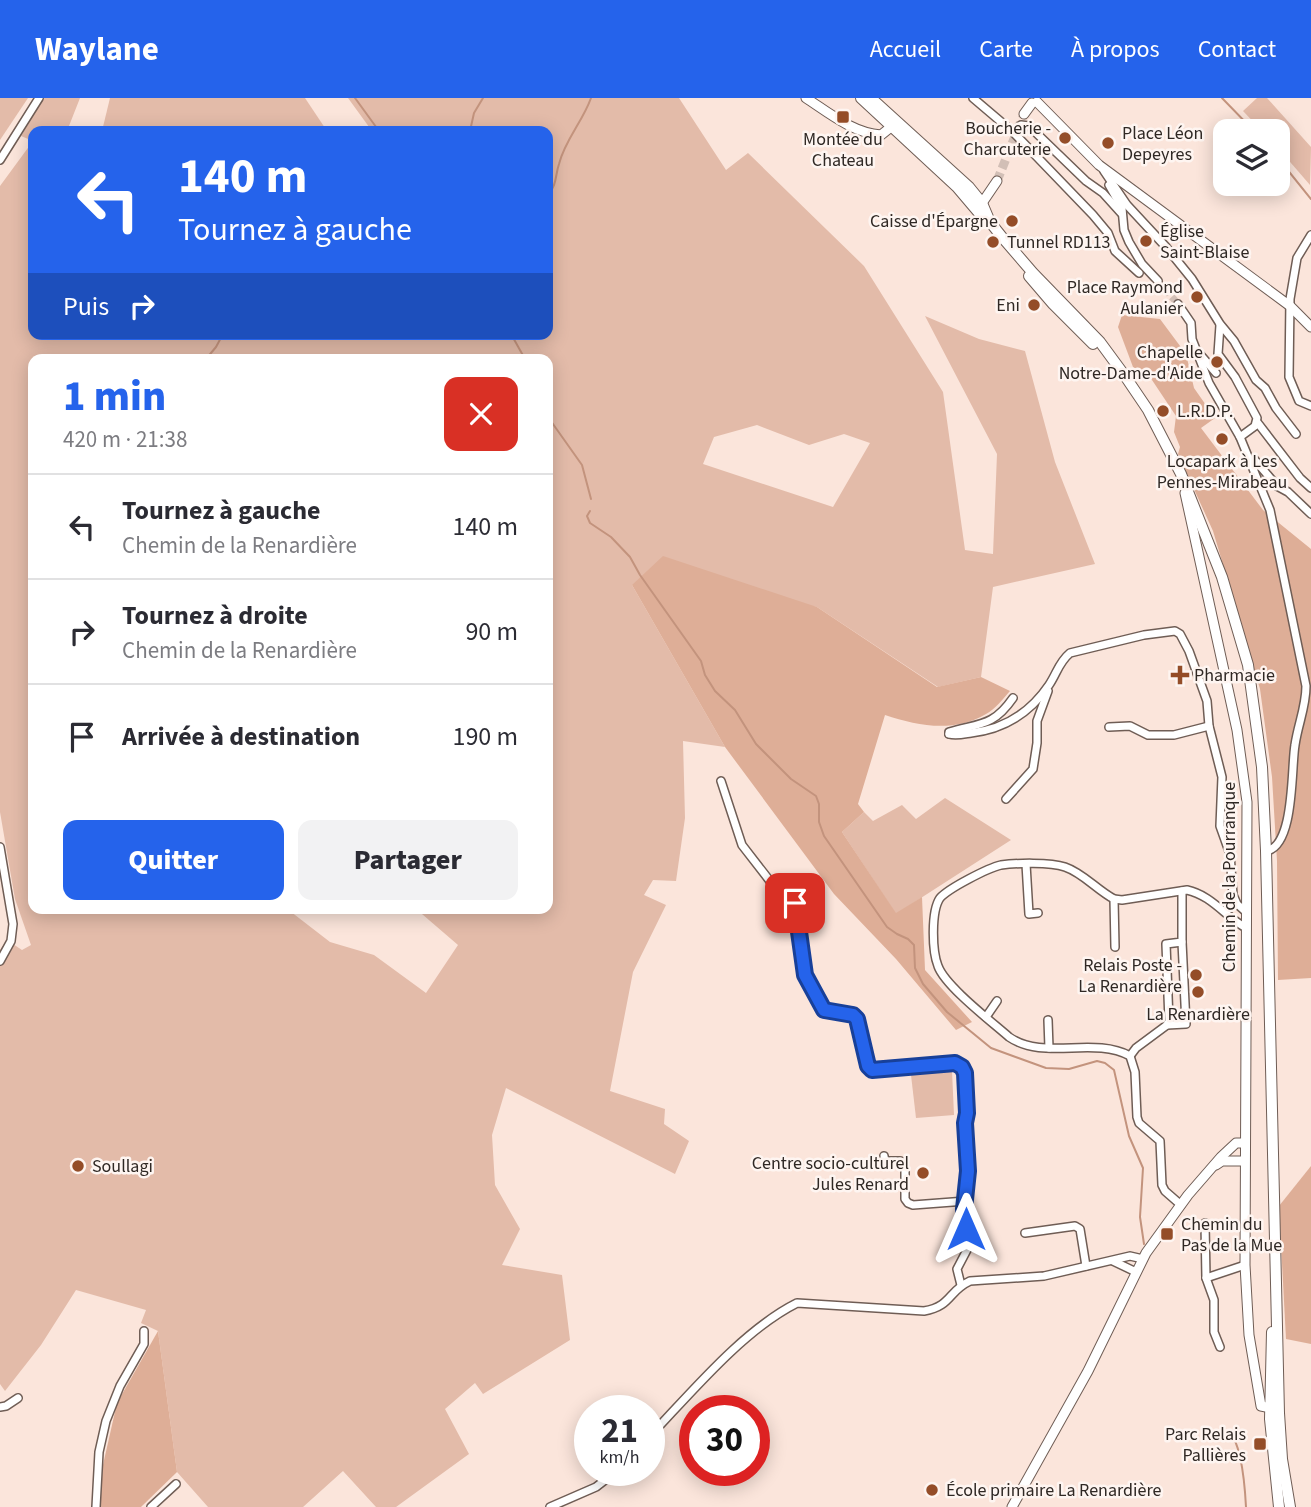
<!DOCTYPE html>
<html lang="fr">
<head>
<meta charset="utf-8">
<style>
  :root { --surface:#fff; --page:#f2f2f3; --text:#2b2b33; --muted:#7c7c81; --line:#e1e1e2; --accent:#2563eb }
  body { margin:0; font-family:"Source Sans 3",sans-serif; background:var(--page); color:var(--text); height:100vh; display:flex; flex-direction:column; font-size:26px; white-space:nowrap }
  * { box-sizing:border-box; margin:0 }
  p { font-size:23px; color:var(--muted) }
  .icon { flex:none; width:38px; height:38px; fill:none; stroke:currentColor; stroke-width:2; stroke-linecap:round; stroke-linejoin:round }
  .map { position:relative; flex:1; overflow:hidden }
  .side { position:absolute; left:28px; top:256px; width:525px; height:560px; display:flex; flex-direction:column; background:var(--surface); border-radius:14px; box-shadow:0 4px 18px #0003 }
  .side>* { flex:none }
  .top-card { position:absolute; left:28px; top:28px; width:525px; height:214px; border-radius:14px; box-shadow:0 4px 18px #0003; background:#2563eb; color:#fff; overflow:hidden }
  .fabs { position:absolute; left:1213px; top:21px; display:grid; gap:14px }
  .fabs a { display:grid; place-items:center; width:77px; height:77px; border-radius:14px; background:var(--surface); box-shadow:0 4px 18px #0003; font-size:35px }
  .speed { position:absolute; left:574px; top:1297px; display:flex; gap:14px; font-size:35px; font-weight:700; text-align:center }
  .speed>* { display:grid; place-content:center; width:91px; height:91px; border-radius:50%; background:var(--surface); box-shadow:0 4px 18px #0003; line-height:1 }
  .speed small { font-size:18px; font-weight:400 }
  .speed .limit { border:10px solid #d22; background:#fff; color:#111 }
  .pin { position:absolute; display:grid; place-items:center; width:60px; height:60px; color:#fff; margin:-30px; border-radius:14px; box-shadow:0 4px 10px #0006 }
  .me { position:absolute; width:77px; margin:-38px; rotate:0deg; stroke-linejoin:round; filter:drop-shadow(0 0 5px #0008) }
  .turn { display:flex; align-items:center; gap:24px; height:147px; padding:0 35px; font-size:32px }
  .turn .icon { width:91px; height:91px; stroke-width:2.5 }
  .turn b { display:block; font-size:49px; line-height:60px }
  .then { display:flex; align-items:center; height:66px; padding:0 35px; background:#0003; gap:14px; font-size:26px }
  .round { display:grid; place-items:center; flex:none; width:74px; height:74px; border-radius:14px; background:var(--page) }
  .overview { display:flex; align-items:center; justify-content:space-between; height:119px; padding:0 35px }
  h1 { font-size:42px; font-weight:800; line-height:52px; color:var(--accent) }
  .action { display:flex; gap:14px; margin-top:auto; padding:14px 35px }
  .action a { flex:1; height:80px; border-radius:14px; background:var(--accent); color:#fff; font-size:28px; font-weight:800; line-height:80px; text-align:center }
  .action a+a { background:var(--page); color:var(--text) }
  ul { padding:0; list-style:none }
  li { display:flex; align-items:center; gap:21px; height:105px; padding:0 35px; border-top:2px solid var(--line) }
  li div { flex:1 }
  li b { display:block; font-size:26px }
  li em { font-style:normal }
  header { display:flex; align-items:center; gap:42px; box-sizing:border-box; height:98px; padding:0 35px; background:var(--accent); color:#fff }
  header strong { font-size:33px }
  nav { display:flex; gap:38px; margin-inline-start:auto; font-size:24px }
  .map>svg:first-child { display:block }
</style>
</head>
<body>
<header>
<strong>Waylane</strong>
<nav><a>Accueil</a><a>Carte</a><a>À propos</a><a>Contact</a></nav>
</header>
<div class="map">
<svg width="1311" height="1409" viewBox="0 0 1311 1409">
  <rect width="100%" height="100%" fill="#fbe5db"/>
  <g fill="#e3bba9" fill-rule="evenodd">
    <polygon points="0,0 28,0 0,42"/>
    <path d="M44,0H80L67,33H33V236H548V33H372L348,0H679L726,72L748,55L864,168L943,294L965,452L993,456L997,356L925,218L979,241L1025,253L1055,364L1095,466L993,489L981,579L938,589L817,509L632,487L725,649L683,643L685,720L676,783L653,782L644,797L666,807L633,874L610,993L665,1011L664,1026L689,1043L675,1076L506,990L492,1037L495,1087L520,1131L502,1167L562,1177L570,1242L483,1296L475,1285L445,1311L469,1356L396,1409H376L343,1373L303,1409H208L177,1374L158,1233L141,1225L146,1212L76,1192L41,1247L5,1293L0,1286V852L7,842L22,852L31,847L15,801L0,714V88L33,43L21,38ZM33,261H548V810H415L458,847L426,895L374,857L330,844L286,810H33ZM757,327L809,347L844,336L870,345L833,409L703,366L714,339Z"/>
    <polygon points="110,0 305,0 327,33 102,33"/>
    <polygon points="1257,0 1267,0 1311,49 1310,87 1278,50 1278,33 1262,33 1243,13"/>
    <polygon points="945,700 1011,742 896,816 842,734 864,714 873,723 902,707 916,721"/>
    <polygon points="952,973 954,1017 916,1020 911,977"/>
  </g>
  <g fill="#deae97">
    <polygon points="1122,217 1160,221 1186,256 1194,290 1215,320 1201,330 1263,412 1311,451 1311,880 1278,882 1277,763 1272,679 1260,591 1213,433 1178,356 1180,349 1174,334 1176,318 1152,282 1133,269 1118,229"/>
    <path d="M663,458L817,509L937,589L981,579L1010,593C1003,601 995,611 986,616C954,635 918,628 885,617L858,706L864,714L842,734L896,815L922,799L925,872L972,924L956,932L896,861L834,796L725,649L632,487Z"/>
    <polygon points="1311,1068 1311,1246 1286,1241 1279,1108"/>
    <polygon points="158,1233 177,1374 141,1409 101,1409 100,1380 117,1305"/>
  </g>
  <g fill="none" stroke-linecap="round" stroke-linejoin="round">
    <g stroke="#c3937d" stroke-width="2">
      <polyline points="355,0 379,33"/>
      <polyline points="1222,0 1254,33"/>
      <polyline points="470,33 474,15 483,0"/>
      <polyline points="1278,60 1311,101"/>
      <path d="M548,97C557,87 555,78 559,66C565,42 583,23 591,0"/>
      <polyline points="511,236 525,261"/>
      <polyline points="206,261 216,249 223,236"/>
      <polyline points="548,319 582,367 591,401"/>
      <polyline points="590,413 587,418 590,425 611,439 630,459 640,477 701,563 705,577 715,593 735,612 756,646 791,681 816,698 819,706 819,724 824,738 887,829 897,836 908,841 914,847 915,870 923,886 947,914 991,950 1046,970 1069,971 1097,963 1105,965 1114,972 1129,1038 1143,1070 1140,1119 1144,1146"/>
      <path d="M1229,1333C1242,1347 1245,1390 1246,1409"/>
    </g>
    <polyline stroke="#d2bfb6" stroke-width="7" stroke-dasharray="7 3.5" stroke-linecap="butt" points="1158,183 1178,206"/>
    <polyline stroke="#d2bfb6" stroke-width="9" stroke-dasharray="9 4.5" stroke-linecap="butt" points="997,83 1024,16"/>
    <defs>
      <g id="minor">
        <polyline points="973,0 1013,34 1021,27 1029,28 1086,83 1103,95 1121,115"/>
        <polyline points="1013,34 1093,117 1108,135 1115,153 1139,175"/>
        <polyline points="0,62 39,0"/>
        <polyline points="1104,73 1127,107 1166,149 1192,181 1220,226 1234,243 1256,282 1265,290 1276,310 1296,336"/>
        <polyline points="1109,87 1122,110 1124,132 1129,144 1142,166 1158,183"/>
        <polyline points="1311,137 1297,160 1290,201 1289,279 1299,303 1311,308"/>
        <path d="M1178,206L1191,225L1192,241L1209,285L1240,339L1270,412L1306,588C1306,609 1298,626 1295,647C1291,669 1295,749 1266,753"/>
        <polyline points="1220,227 1218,256 1235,279 1257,320 1255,328 1240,339"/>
        <polyline points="1198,254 1216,275"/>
        <polyline points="1257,324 1300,380 1311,390"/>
        <polyline points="1251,361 1254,361 1277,388 1288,394 1311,416"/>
        <polyline points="1109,629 1130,628 1148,637 1174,637 1209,628"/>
        <path d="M949,636C956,638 964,636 971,635C1005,631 1030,615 1049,587C1057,575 1059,564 1070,555L1144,537L1175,533L1180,536L1189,553L1207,603L1209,628L1222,679L1220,728L1230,756L1233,797L1237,806L1246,814"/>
        <path d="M949,636V634C979,625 993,629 1013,600"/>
        <polyline points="721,683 742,747 780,796 793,801 805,877 809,887 816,894 824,912 853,917 857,921 868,968 872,972 955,965 962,969 965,975 967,1015 965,1025 968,1073 964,1111 968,1150 957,1171 961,1187"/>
        <polyline points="1006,701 1033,671 1037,645 1037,623 1048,593"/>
        <polyline points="0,749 13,826 11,843 0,863"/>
        <polyline points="1026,766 1029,816 1038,815"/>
        <polyline points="1114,801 1115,849"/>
        <polyline points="986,919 997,903"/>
        <polyline points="1048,922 1049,950"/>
        <polyline points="1167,927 1186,926 1182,844"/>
        <polyline points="1130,958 1136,950 1167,927 1169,923 1166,846 1182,844 1182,793"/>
        <polyline points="884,1058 885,1063 900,1063 905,1065 905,1101 908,1105 913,1107 966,1103"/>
        <path d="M1181,1107L1165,1093L1162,1087L1160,1043L1139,1025L1137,1019L1135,974L1130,958C1093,938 1044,963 1009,939C992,924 945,888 938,868C932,853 931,813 940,800C949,790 988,770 1001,767C1016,765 1050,764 1065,769C1083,775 1097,792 1114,801L1122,802L1187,792C1211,797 1226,819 1246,830"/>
        <polyline points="1205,1125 1206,1180 1214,1202 1214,1234 1220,1249"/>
        <polyline points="1025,1135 1075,1128 1080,1131 1086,1168"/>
        <polyline points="1113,1163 1136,1174"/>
        <polyline points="1206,1180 1245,1167"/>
        <polyline points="0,1309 6,1308 18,1300"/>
        <path d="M649,1339C691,1295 743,1232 797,1205L924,1213C952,1208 948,1193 970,1183L1044,1178L1130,1158L1143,1161"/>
        <polyline points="96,1409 99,1354 106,1323 120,1288 144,1246 144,1233"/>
        <polyline points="151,1409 176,1386"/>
        <polyline points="550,1409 596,1389 618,1372"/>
      </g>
      <g id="tertiary">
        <path d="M806,0C829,15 853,35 881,37L891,29L889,24"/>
        <polyline points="1037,4 1099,67 1290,208 1311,229"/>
        <polyline points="1024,16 1032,5"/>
        <polyline points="978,111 997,83"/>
        <polyline points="1185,395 1237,632 1247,704 1245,1167 1249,1237 1261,1308 1271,1310 1274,1313"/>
        <polyline points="1216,1067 1222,1063 1244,1063"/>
        <polyline points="1012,1409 1088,1273 1146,1155 1188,1097 1221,1059 1236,1045 1244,1045"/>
      </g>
      <g id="secondary">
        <polyline points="861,0 957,89 985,122"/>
        <polyline points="871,0 969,89 982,105 990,124 1002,139 1033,175 1100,244 1125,278 1148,312 1181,376 1222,479 1248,567 1262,669 1266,753 1279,1315 1282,1361 1290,1409"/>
        <polyline points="1029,178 1053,206 1093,246"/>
        <polyline points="1272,1234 1270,1321 1279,1409"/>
      </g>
    </defs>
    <use href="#minor" stroke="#6f5d55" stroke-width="10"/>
    <use href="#tertiary" stroke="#6f5d55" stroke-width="11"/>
    <use href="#secondary" stroke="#6f5d55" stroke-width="12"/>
    <use href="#minor" stroke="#fff" stroke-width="7"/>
    <use href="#tertiary" stroke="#fff" stroke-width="9"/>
    <use href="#secondary" stroke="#fff" stroke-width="10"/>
  </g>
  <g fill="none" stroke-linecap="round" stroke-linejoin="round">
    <defs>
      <polyline id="route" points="795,805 805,877 824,912 853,917 857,921 868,968 872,972 955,965 962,969 965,975 967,1015 965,1025 968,1073 964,1111 966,1131"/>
    </defs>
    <use href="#route" stroke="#184099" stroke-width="18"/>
    <use href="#route" stroke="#2563eb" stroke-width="12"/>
  </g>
  <g fill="#944d28" stroke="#fef5f1" stroke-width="2.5">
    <rect x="836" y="12" width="14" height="14" rx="3.5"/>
    <circle cx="1065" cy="40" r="7"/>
    <circle cx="1108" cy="45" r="7"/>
    <circle cx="1012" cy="123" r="7"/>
    <circle cx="1146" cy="143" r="7"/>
    <circle cx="993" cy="144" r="7"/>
    <circle cx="1197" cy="199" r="7"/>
    <circle cx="1034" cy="207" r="7"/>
    <circle cx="1217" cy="264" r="7"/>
    <circle cx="1163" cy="313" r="7"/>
    <circle cx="1222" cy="341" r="7"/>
    <path d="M1176.5 566.5h7v7h7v7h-7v7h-7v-7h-7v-7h7z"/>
    <circle cx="1196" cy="877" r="7"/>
    <circle cx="1198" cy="894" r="7"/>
    <circle cx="78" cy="1068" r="7"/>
    <circle cx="923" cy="1075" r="7"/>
    <rect x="1160" y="1129" width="14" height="14" rx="3.5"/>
    <rect x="1253" y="1339" width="14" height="14" rx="3.5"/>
    <circle cx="932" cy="1392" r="7"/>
  </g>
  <g text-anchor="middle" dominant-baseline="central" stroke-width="5" stroke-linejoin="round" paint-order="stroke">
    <g font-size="18" fill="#2f2824" stroke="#fef5f1" text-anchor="end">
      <text x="1051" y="30">Boucherie -<tspan x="1051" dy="21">Charcuterie</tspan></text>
      <text x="1122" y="35" text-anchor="start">Place Léon<tspan x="1122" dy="21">Depeyres</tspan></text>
      <text x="843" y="41" text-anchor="middle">Montée du<tspan x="843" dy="21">Chateau</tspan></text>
      <text x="998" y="123">Caisse d'Épargne</text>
      <text x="1160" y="133" text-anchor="start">Église<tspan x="1160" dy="21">Saint-Blaise</tspan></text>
      <text x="1007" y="144" text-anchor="start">Tunnel RD113</text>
      <text x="1183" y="189">Place Raymond<tspan x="1183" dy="21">Aulanier</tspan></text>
      <text x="1020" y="207">Eni</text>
      <text x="1203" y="254">Chapelle<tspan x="1203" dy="21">Notre-Dame-d'Aide</tspan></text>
      <text x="1177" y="313" text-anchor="start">L.R.D.P.</text>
      <text x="1222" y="363" text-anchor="middle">Locapark à Les<tspan x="1222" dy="21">Pennes-Mirabeau</tspan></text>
      <text x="1194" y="577" text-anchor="start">Pharmacie</text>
      <text x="1182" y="867">Relais Poste -<tspan x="1182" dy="21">La Renardière</tspan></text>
      <text x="1198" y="916" text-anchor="middle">La Renardière</text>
      <text x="909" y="1065">Centre socio-culturel<tspan x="909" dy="21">Jules Renard</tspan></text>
      <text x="92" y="1068" text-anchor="start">Soullagi</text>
      <text x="1181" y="1126" text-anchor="start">Chemin du<tspan x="1181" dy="21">Pas de la Mue</tspan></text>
      <text x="1246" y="1336">Parc Relais<tspan x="1246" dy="21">Pallières</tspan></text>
      <text x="946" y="1392" text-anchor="start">École primaire La Renardière</text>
    </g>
    <g font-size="18" fill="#2f2824" stroke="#fef5f1">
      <text transform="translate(1229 779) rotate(-90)">Chemin de la Pourranque</text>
    </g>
  </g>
</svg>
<div class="fabs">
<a><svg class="icon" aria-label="layers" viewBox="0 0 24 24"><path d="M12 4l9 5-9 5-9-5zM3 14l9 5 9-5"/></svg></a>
</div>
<div class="speed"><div>21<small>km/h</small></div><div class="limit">30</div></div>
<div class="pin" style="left:795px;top:805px;background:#d93025"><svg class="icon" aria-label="arrive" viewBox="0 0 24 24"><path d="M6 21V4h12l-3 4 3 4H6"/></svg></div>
<svg class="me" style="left:966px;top:1131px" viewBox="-20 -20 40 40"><path d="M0-17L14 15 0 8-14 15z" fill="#2563eb" stroke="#fff" stroke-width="4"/></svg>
<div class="top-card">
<div class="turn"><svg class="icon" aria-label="left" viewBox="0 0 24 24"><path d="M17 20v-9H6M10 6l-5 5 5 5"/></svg><div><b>140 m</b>Tournez à gauche</div></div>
<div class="then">Puis<svg class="icon" aria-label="right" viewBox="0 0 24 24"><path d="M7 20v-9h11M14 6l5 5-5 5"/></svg></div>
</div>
<section class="side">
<div class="overview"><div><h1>1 min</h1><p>420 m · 21:38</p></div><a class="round" style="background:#d93025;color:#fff"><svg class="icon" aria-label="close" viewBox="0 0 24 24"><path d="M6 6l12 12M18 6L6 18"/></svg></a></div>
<ul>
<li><svg class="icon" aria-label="left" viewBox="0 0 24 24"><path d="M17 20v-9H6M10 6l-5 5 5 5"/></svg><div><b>Tournez à gauche</b><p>Chemin de la Renardière</p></div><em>140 m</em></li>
<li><svg class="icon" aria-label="right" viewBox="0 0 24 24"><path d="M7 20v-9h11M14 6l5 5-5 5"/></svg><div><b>Tournez à droite</b><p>Chemin de la Renardière</p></div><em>90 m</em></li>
<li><svg class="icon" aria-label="arrive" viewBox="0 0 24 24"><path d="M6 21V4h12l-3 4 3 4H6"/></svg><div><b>Arrivée à destination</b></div><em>190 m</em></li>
</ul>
<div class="action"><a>Quitter</a><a>Partager</a></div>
</section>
</div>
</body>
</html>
